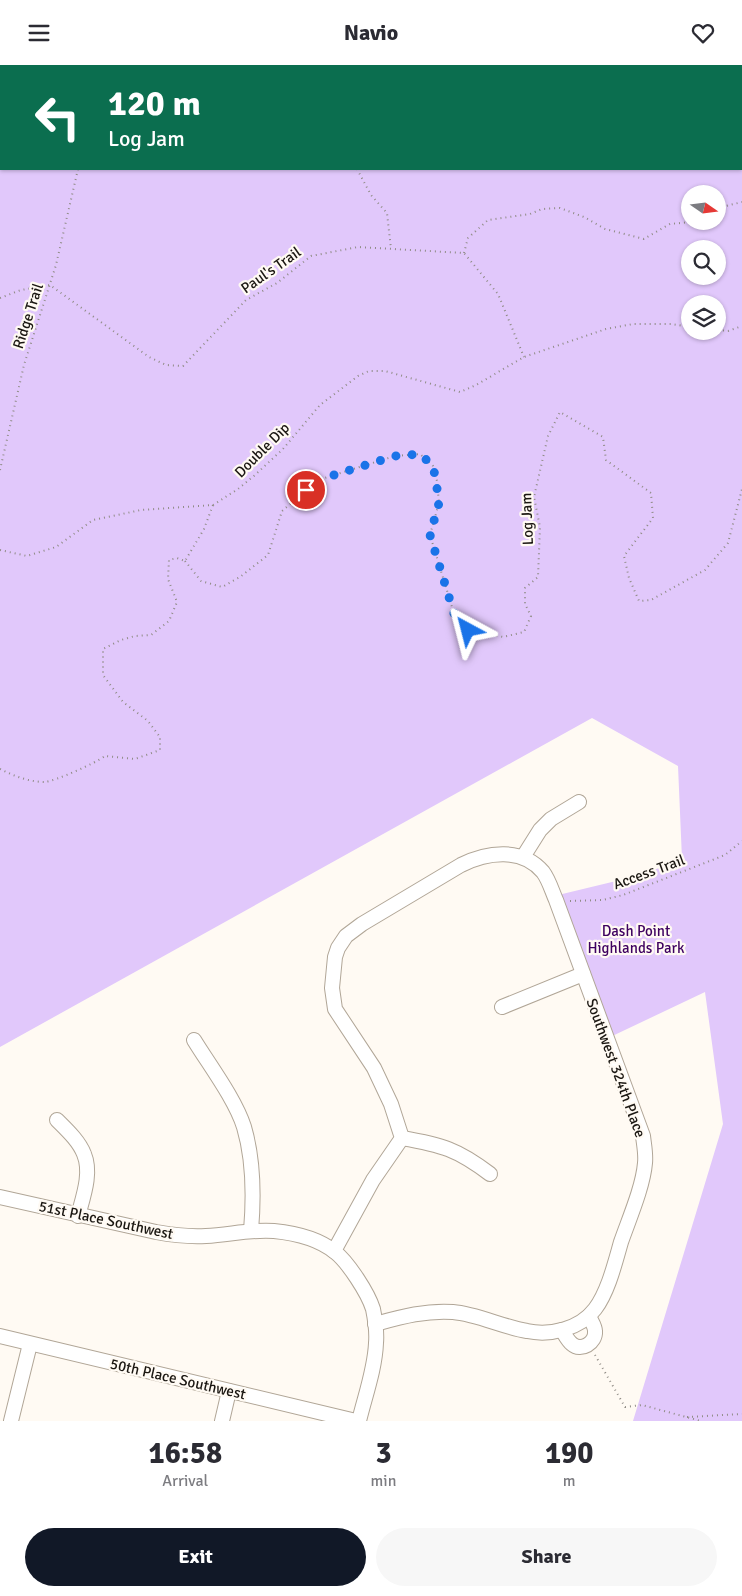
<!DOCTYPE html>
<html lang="en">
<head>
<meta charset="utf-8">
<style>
  :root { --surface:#fff; --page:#f7f7f7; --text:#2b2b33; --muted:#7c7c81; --accent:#111827 }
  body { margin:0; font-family:Signika,sans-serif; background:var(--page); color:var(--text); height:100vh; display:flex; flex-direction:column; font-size:19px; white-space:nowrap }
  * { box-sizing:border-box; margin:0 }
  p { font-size:16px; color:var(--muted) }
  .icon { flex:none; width:28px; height:28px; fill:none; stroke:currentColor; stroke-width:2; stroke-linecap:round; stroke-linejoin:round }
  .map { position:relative; height:1356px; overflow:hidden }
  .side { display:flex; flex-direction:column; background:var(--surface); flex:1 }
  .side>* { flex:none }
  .banner { position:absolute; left:0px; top:0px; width:742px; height:105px; box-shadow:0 1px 4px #0004; background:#0b6e4f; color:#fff; overflow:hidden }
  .needle { width:32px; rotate:104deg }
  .controls { position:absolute; left:681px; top:120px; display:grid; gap:10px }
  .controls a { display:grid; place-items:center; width:45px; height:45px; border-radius:50%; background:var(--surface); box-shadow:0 1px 4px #0004; font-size:25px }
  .pin { position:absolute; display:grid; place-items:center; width:42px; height:42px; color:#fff; margin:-21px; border:2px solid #fff; border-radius:50%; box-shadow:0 1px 5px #0007 }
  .me { position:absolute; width:55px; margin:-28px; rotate:322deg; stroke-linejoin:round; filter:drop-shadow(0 0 4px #0008) }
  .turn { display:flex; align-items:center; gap:18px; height:105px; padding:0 25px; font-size:22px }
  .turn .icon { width:65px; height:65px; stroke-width:2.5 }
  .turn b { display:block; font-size:35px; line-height:42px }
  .eta { display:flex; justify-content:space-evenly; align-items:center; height:85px; text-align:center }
  .eta b { font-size:30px; font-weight:800; line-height:35px }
  .cta { display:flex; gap:10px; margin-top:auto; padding:10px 25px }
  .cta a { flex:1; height:58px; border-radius:30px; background:var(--accent); color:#fff; font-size:20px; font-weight:800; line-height:58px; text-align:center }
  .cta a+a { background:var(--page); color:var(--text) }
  header { display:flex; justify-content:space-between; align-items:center; height:65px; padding:0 25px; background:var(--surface); font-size:22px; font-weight:800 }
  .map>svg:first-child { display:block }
</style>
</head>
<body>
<header><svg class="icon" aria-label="menu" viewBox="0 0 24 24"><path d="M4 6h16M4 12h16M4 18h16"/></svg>Navio<svg class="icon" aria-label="heart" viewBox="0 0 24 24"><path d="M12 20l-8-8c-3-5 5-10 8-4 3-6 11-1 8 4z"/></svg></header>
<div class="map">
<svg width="742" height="1356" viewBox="0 0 742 1356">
  <rect width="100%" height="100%" fill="#fffaf3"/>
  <path fill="#e1c8fb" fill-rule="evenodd" d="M0,0H742V1356H633L723,1059L705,927L606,974L554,831L641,810L682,794L678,701L592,653L0,982ZM1,1H741V104H1ZM690,129H718V156H690ZM690,184H718V211H690ZM690,239H718V266H690Z"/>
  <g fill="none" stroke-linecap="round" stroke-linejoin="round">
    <defs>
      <g id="minor">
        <polyline points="523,792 540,765 551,754 579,737"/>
        <polyline points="502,942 583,909"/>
        <path d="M194,975C210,1001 235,1034 244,1062C254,1096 254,1131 251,1166"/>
        <path d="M57,1055C67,1065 79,1076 84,1089C92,1108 83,1132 78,1151"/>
        <path d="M402,1073C442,1080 457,1084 490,1109"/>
        <path d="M0,1132L156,1167C172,1170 189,1172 206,1171C229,1170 251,1164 274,1166C294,1168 319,1174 335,1187C348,1197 368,1228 373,1244C375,1254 377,1267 376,1278C375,1304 365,1331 359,1356"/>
        <path d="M334,1186L373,1115L402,1073L391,1039L374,1003L335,944L332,923L335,892L338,883L346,871L362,859L461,800C487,787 522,782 543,807C549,815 552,826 556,835L643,1071C644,1080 646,1089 645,1098C643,1122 629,1154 621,1177C615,1198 608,1227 595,1244C580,1264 550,1271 527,1266C503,1262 477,1249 453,1247C426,1245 401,1252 375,1259"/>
        <path d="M562,1265C565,1270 568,1276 572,1279C581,1287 596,1278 595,1266C595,1261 591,1256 589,1251"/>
        <polyline points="0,1271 356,1356"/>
        <polyline points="11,1356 30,1279"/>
        <polyline points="222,1356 229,1326"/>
      </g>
    </defs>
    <use href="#minor" stroke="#b1a697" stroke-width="16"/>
    <g stroke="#908c86" stroke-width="2" stroke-dasharray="1 4" stroke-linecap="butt">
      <polyline points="257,0 257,1"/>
      <polyline points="354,0 354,1"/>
      <polyline points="102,1 103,0"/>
      <polyline points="397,1 398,0"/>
      <polyline points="357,104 371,130 387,148 391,184"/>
      <polyline points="718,145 722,142 742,137"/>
      <polyline points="464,188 468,173 488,155 530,149 542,144 560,143 584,152 605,164 644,174 670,159 702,156"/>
      <polyline points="0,233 21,225 50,220 149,292 166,300 183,301 246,235 277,218 311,191 358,182 464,188 498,229 524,292"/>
      <polyline points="718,265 728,266 742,261"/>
      <polyline points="0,405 24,300 56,200 78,104"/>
      <polyline points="0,485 27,491 56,482 93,455 141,445 213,440 238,424 255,410 283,384 320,340 358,311 369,306 385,306 460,327 476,320 524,292 606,264 633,259 671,259 690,262"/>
      <polyline points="185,496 201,516 222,522 240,512 268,490 282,446 318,415 395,391 420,389 433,401 437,416 439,438 430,470 456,555 468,565 503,572 524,567 531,551 525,539 525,523 538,512 540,462 534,432 548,371 560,347 603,372 606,395 651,428 653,453 624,491 629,513 639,536 651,535 705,505 728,478 742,424"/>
      <path d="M0,704C14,711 29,717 45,717C55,716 96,698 105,691L135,694L160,685V672L148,656L123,637L103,610V584L121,575L135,571L151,570L169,556L177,537L168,514L169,495L177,493L185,496L204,464L213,440"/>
      <polyline points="570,836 603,835 623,830 725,790 742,776"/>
      <polyline points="595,1290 625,1342 642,1340 701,1356"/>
      <polyline points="687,1352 742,1349"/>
    </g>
    <use href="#minor" stroke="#fff" stroke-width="14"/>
  </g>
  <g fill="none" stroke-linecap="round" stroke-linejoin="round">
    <polyline stroke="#1a73e8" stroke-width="9" stroke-dasharray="0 16.2" points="306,425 318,415 395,391 420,389 433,401 436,416 439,438 430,470 456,555 468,565"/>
  </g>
  <g text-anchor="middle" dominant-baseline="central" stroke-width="4.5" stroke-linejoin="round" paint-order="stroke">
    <g font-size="15" fill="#1b1712" stroke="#fffaf3">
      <text transform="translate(271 205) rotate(-35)">Paul's Trail</text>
      <text transform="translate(28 251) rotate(-72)">Ridge Trail</text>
      <text transform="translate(262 385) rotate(-45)">Double Dip</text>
      <text transform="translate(527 454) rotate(-92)">Log Jam</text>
      <text transform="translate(649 807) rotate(-20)">Access Trail</text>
      <text transform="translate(616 1003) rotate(70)">Southwest 324th Place</text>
      <text transform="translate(106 1155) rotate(12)">51st Place Southwest</text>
      <text transform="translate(178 1314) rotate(13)">50th Place Southwest</text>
    </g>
    <g font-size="15" fill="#3e0160" stroke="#fffaf3">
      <text x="636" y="866">Dash Point<tspan x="636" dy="17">Highlands Park</tspan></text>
    </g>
  </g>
</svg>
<div class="controls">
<a><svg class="needle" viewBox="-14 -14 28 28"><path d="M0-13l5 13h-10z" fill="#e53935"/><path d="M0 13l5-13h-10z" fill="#7c7c81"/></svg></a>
<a><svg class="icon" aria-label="search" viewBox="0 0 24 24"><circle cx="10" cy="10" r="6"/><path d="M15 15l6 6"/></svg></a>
<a><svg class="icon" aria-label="layers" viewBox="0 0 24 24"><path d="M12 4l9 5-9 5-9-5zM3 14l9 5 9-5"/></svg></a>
</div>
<div class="pin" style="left:306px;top:425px;background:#d93025"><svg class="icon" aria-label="arrive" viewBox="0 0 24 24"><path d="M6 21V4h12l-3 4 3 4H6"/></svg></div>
<svg class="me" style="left:468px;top:565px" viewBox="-20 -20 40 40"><path d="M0-17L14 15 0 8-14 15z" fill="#1a73e8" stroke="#fff" stroke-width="4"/></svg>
<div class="banner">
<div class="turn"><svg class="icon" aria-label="left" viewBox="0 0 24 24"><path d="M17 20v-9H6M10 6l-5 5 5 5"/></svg><div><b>120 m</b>Log Jam</div></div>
</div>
</div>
<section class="side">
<div class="eta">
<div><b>16:58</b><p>Arrival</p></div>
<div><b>3</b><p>min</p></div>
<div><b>190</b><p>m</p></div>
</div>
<div class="cta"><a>Exit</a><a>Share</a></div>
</section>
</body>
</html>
